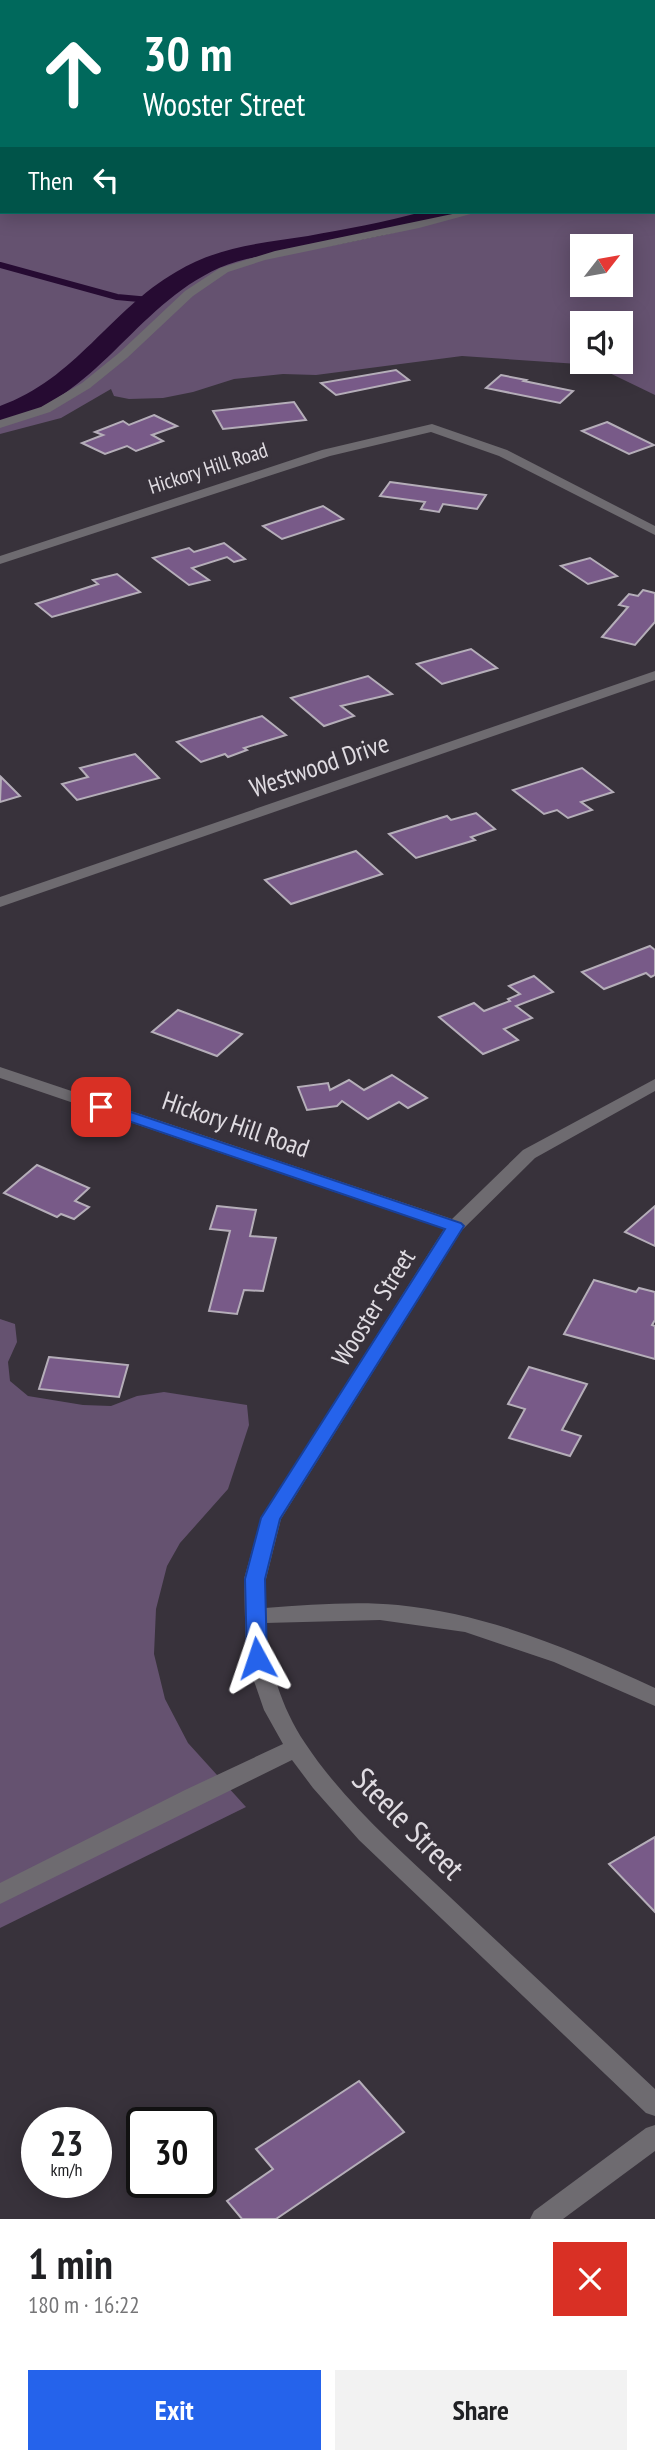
<!DOCTYPE html>
<html lang="en">
<head>
<meta charset="utf-8">
<style>
  :root { --surface:#fff; --page:#f2f2f2; --text:#202124; --muted:#757577; --accent:#2563eb }
  body { margin:0; font-family:"PT Sans Narrow",sans-serif; background:var(--page); color:var(--text); height:100vh; display:flex; flex-direction:column; font-size:26px; white-space:nowrap }
  * { box-sizing:border-box; margin:0 }
  p { font-size:23px; color:var(--muted) }
  .icon { flex:none; width:38px; height:38px; fill:none; stroke:currentColor; stroke-width:2; stroke-linecap:round; stroke-linejoin:round }
  .map { position:relative; height:2219px; overflow:hidden }
  .side { display:flex; flex-direction:column; background:var(--surface); flex:1 }
  .side>* { flex:none }
  .hud { position:absolute; left:0px; top:0px; width:656px; height:214px; box-shadow:0 4px 18px #0003; background:#00695c; color:#fff; overflow:hidden }
  .needle { width:46px; rotate:59deg }
  .controls { position:absolute; left:570px; top:234px; display:grid; gap:14px }
  .controls a { display:grid; place-items:center; width:63px; height:63px; border-radius:0px; background:var(--surface); box-shadow:0 4px 18px #0003; font-size:35px }
  .speed { position:absolute; left:21px; top:2107px; display:flex; gap:14px; font-size:35px; font-weight:700; text-align:center }
  .speed>* { display:grid; place-content:center; width:91px; height:91px; border-radius:50%; background:var(--surface); box-shadow:0 4px 18px #0003; line-height:1 }
  .speed small { font-size:18px; font-weight:400 }
  .speed .limit { border:4px solid #111; border-radius:10px; background:#fff; color:#111 }
  .pin { position:absolute; display:grid; place-items:center; width:60px; height:60px; color:#fff; margin:-30px; border-radius:14px; box-shadow:0 4px 10px #0006 }
  .me { position:absolute; width:77px; margin:-38px; rotate:355deg; stroke-linejoin:round; filter:drop-shadow(0 0 5px #0008) }
  .turn { display:flex; align-items:center; gap:24px; height:147px; padding:0 28px; font-size:32px }
  .turn .icon { width:91px; height:91px; stroke-width:2.5 }
  .turn b { display:block; font-size:49px; line-height:60px }
  .then { display:flex; align-items:center; height:66px; padding:0 28px; background:#0003; gap:14px; font-size:26px }
  .round { display:grid; place-items:center; flex:none; width:74px; height:74px; border-radius:0px; background:var(--page) }
  .headline { display:flex; align-items:center; justify-content:space-between; height:119px; padding:0 28px }
  h1 { font-size:42px; font-weight:700; line-height:52px }
  .cta { display:flex; gap:14px; margin-top:auto; padding:14px 28px }
  .cta a { flex:1; height:80px; border-radius:0px; background:var(--accent); color:#fff; font-size:28px; font-weight:700; line-height:80px; text-align:center }
  .cta a+a { background:var(--page); color:var(--text) }
  .map>svg:first-child { display:block }
</style>
</head>
<body>
<div class="map">
<svg width="655" height="2219" viewBox="0 0 655 2219">
  <rect width="100%" height="100%" fill="#38323b"/>
  <g fill="#655270" fill-rule="evenodd">
    <path d="M626,0H655V395L593,365L462,356L316,375L283,374L234,379L193,392L163,398L129,399L114,396L111,389L61,418L0,434V32L2,212H654V2H619ZM583,247H621V285H583ZM583,324H621V362H583Z"/>
    <polygon points="0,1319 15,1324 17,1342 8,1362 10,1381 28,1396 83,1405 111,1406 137,1396 164,1392 247,1405 249,1425 228,1489 180,1543 167,1566 156,1609 154,1654 165,1699 188,1743 246,1807 0,1928"/>
  </g>
  <g fill="none" stroke-linecap="round" stroke-linejoin="round">
    <polyline stroke="#260b32" stroke-width="6" points="0,265 117,297 150,300"/>
    <g fill="#260b32" fill-rule="evenodd">
      <rect x="654" y="118" width="1" height="12"/>
      <path d="M422,212H457L454,217C406,231 357,241 308,250C279,255 247,255 219,268C133,307 98,399 0,423V406C76,379 110,310 176,272C217,247 261,243 308,236C346,229 385,222 422,212Z"/>
    </g>
  </g>
  <g fill="#785a88" stroke="#b5aeb9" stroke-width="2">
    <polygon points="396,370 409,380 336,395 321,383"/>
    <polygon points="501,375 526,380 524,381 573,391 560,403 486,388"/>
    <polygon points="294,402 306,420 223,429 213,411"/>
    <polygon points="154,415 177,426 152,435 163,441 136,451 127,446 105,454 82,443 103,435 95,432 123,421 129,425"/>
    <polygon points="607,422 654,445 629,454 582,431"/>
    <polygon points="390,482 486,495 477,509 443,504 439,512 421,509 425,502 380,496"/>
    <polygon points="323,506 343,519 282,539 263,526"/>
    <polygon points="224,543 245,559 234,562 227,557 192,568 209,580 189,585 153,558 189,548 194,552"/>
    <polygon points="590,558 617,576 588,584 561,566"/>
    <polygon points="117,574 140,592 52,617 36,604 98,584 93,580"/>
    <polygon points="643,590 655,593 655,622 635,645 602,637 628,607 619,605 629,594 638,596"/>
    <polygon points="471,649 497,668 442,684 417,664"/>
    <polygon points="368,676 392,694 341,706 354,716 324,726 291,698"/>
    <polygon points="262,716 286,735 244,748 247,750 228,757 225,754 201,762 177,742"/>
    <polygon points="135,754 159,778 77,800 62,784 88,777 80,768"/>
    <polygon points="582,768 613,792 581,802 592,810 568,818 557,810 544,814 513,790"/>
    <polygon points="1,777 20,796 0,802"/>
    <polygon points="476,813 495,829 471,837 475,840 416,858 389,834 447,816 451,820"/>
    <polygon points="356,851 382,874 291,904 265,880"/>
    <polygon points="650,946 655,950 655,975 651,977 646,973 604,989 582,972"/>
    <polygon points="534,976 553,992 516,1006 532,1018 504,1029 518,1040 483,1054 439,1017 474,1003 484,1011 510,1001 508,999 520,994 509,986"/>
    <polygon points="178,1010 242,1034 217,1056 152,1032"/>
    <polygon points="392,1075 427,1098 408,1108 399,1102 368,1119 342,1101 337,1106 307,1110 298,1087 328,1083 330,1090 349,1080 364,1090"/>
    <polygon points="37,1165 89,1188 75,1201 89,1207 74,1219 61,1214 57,1217 4,1193"/>
    <polygon points="217,1206 256,1210 250,1236 276,1238 263,1291 244,1290 237,1314 209,1311 230,1231 210,1229"/>
    <polygon points="655,1206 655,1246 625,1232"/>
    <polygon points="594,1280 636,1292 639,1288 655,1292 655,1320 652,1325 655,1326 655,1359 564,1334"/>
    <polygon points="49,1357 128,1365 119,1397 39,1389"/>
    <polygon points="529,1367 587,1384 562,1430 581,1436 570,1456 509,1438 525,1409 508,1404"/>
    <polygon points="655,1837 655,1912 609,1864"/>
    <polygon points="359,2081 404,2132 276,2219 242,2219 227,2201 273,2169 256,2149"/>
  </g>
  <g fill="none" stroke-linecap="round" stroke-linejoin="round">
    <g fill="#6e6b70" fill-rule="evenodd">
      <polygon points="655,126 655,133 654,133 654,126"/>
      <polygon points="462,212 478,212 419,228 265,260 228,272 193,296 127,358 90,388 50,412 0,428 0,420 41,407 82,383 119,353 185,291 220,268 275,251"/>
      <polygon points="432,424 507,450 655,526 655,535 499,456 431,432 330,456 0,564 0,556 322,450"/>
      <polygon points="655,671 655,680 0,907 0,897"/>
      <path d="M0,1067L452,1219L523,1150L655,1079V1091L535,1158L462,1230L281,1519L266,1579L265,1608C309,1605 354,1601 398,1605C488,1614 574,1650 655,1688V1706L554,1662L465,1632L380,1620L265,1623C269,1666 281,1707 305,1743C344,1802 399,1849 450,1897C518,1961 587,2025 655,2089V2116L646,2113L359,1840L313,1788L292,1760L0,1904V1883L185,1790L283,1744L264,1710L246,1658L244,1579L261,1518L444,1229L0,1078Z"/>
      <polygon points="655,2125 655,2151 563,2219 530,2219 534,2211 646,2128"/>
    </g>
  </g>
  <polygon fill="#2563eb" stroke="#184099" stroke-width="2" points="101,1102 461,1223 464,1226 280,1519 265,1579 267,1658 264,1663 257,1666 250,1663 247,1658 245,1579 261,1518 445,1229 96,1110 93,1107"/>
  <g text-anchor="middle" dominant-baseline="central" stroke-width="7" stroke-linejoin="round" paint-order="stroke">
    <g font-size="21" fill="#e0dce2" stroke="#38323b">
      <text transform="translate(208 468) rotate(-18)">Hickory Hill Road</text>
    </g>
    <g font-size="26" fill="#e0dce2" stroke="#38323b">
      <text transform="translate(319 765) rotate(-19)">Westwood Drive</text>
      <text transform="translate(236 1124) rotate(19)">Hickory Hill Road</text>
      <text transform="translate(373 1307) rotate(-58)">Wooster Street</text>
    </g>
    <g font-size="32" fill="#e0dce2" stroke="#38323b">
      <text transform="translate(409 1823) rotate(45)">Steele Street</text>
    </g>
  </g>
</svg>
<div class="controls">
<a><svg class="needle" viewBox="-14 -14 28 28"><path d="M0-13l5 13h-10z" fill="#e53935"/><path d="M0 13l5-13h-10z" fill="#757577"/></svg></a>
<a><svg class="icon" aria-label="sound" viewBox="0 0 24 24"><path d="M4 9h4l5-4v14l-5-4H4zM17 9q2 3 0 6"/></svg></a>
</div>
<div class="speed"><div>23<small>km/h</small></div><div class="limit">30</div></div>
<div class="pin" style="left:101px;top:1107px;background:#d93025"><svg class="icon" aria-label="arrive" viewBox="0 0 24 24"><path d="M6 21V4h12l-3 4 3 4H6"/></svg></div>
<svg class="me" style="left:257px;top:1658px" viewBox="-20 -20 40 40"><path d="M0-17L14 15 0 8-14 15z" fill="#2563eb" stroke="#fff" stroke-width="4"/></svg>
<div class="hud">
<div class="turn"><svg class="icon" aria-label="ahead" viewBox="0 0 24 24"><path d="M12 20V5M6 11l6-6 6 6"/></svg><div><b>30 m</b>Wooster Street</div></div>
<div class="then">Then<svg class="icon" aria-label="left" viewBox="0 0 24 24"><path d="M17 20v-9H6M10 6l-5 5 5 5"/></svg></div>
</div>
</div>
<section class="side">
<div class="headline"><div><h1>1 min</h1><p>180 m · 16:22</p></div><a class="round" style="background:#d93025;color:#fff"><svg class="icon" aria-label="close" viewBox="0 0 24 24"><path d="M6 6l12 12M18 6L6 18"/></svg></a></div>
<div class="cta"><a>Exit</a><a>Share</a></div>
</section>
</body>
</html>
